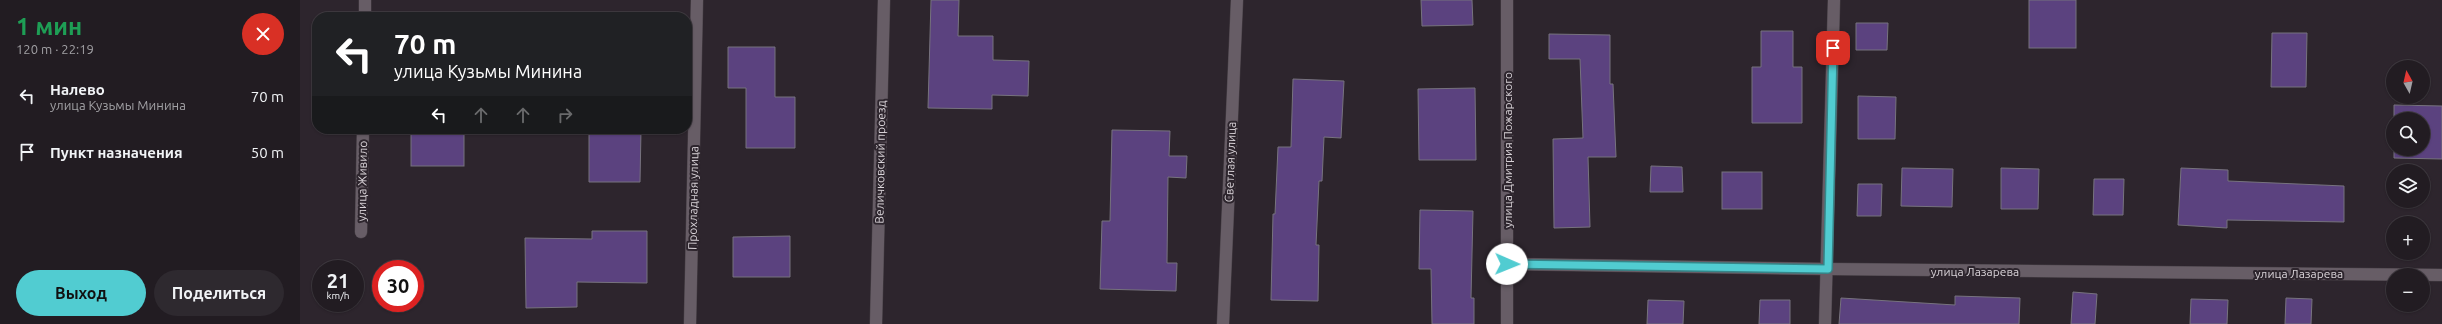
<!DOCTYPE html>
<html lang="ru">
<head>
<meta charset="utf-8">
<style>
  :root { --surface:#221c22; --page:#2e292f; --text:#f1f3f6; --muted:#a2a1a5; --line:#3f3a40; --accent:#51ccd1 }
  body { margin:0; font-family:Ubuntu,sans-serif; background:var(--page); color:var(--text); height:100vh; display:flex; flex-direction:column; font-size:15px; white-space:nowrap }
  * { box-sizing:border-box; margin:0 }
  p { font-size:13px; color:var(--muted) }
  .icon { flex:none; width:22px; height:22px; fill:none; stroke:currentColor; stroke-width:2; stroke-linecap:round; stroke-linejoin:round }
  .map { position:relative; flex:1; overflow:hidden }
  .panel { display:flex; flex-direction:column; background:var(--surface); width:300px }
  .panel>* { flex:none }
  .banner { position:absolute; left:12px; top:12px; width:380px; height:122px; border-radius:16px; box-shadow:0 1px 3px #0004,0 0 0 1px var(--line); background:#202124; color:#fff; overflow:hidden }
  .needle { width:26px; rotate:352deg }
  .buttons { position:absolute; left:2086px; top:60px; display:grid; gap:8px }
  .buttons a { display:grid; place-items:center; width:44px; height:44px; border-radius:50%; background:var(--surface); box-shadow:0 1px 3px #0004,0 0 0 1px var(--line); font-size:20px }
  .speed { position:absolute; left:12px; top:260px; display:flex; gap:8px; font-size:20px; font-weight:700; text-align:center }
  .speed>* { display:grid; place-content:center; width:52px; height:52px; border-radius:50%; background:var(--surface); box-shadow:0 1px 3px #0004,0 0 0 1px var(--line); line-height:1 }
  .speed small { font-size:10px; font-weight:400 }
  .speed .limit { border:6px solid #d22; background:#fff; color:#111 }
  .pin { position:absolute; display:grid; place-items:center; width:34px; height:34px; color:#fff; margin:-17px; border-radius:8px; box-shadow:0 2px 6px #0006 }
  .me { position:absolute; width:44px; margin:-22px; rotate:91deg; stroke-linejoin:round; filter:drop-shadow(0 0 3px #0008) }
  .turn { display:flex; align-items:center; gap:14px; height:84px; padding:0 16px; font-size:18px }
  .turn .icon { width:52px; height:52px; stroke-width:2.5 }
  .turn b { display:block; font-size:28px; line-height:34px }
  .lanes { display:flex; align-items:center; height:38px; padding:0 16px; background:#0003; justify-content:center; gap:20px; direction:ltr }
  .lanes .off { opacity:.35 }
  .round { display:grid; place-items:center; flex:none; width:42px; height:42px; border-radius:21px; background:var(--page) }
  .head { display:flex; align-items:center; justify-content:space-between; height:68px; padding:0 16px }
  h1 { font-size:24px; font-weight:700; line-height:30px; color:#1e9e55 }
  .button { display:flex; gap:8px; margin-top:auto; padding:8px 16px }
  .button a { flex:1; height:46px; border-radius:24px; background:var(--accent); color:#111; font-size:16px; font-weight:700; line-height:46px; text-align:center }
  .button a+a { background:var(--page); color:var(--text) }
  ul { padding:0; list-style:none }
  li { display:flex; align-items:center; gap:12px; height:56px; padding:0 16px }
  li div { flex:1 }
  li b { display:block; font-size:15px }
  li em { font-style:normal }
  main { display:flex; flex:1; min-height:0 }
  .map>svg:first-child { display:block }
</style>
</head>
<body>
<main>
<section class="panel">
<div class="head"><div><h1>1 мин</h1><p>120 m · 22:19</p></div><a class="round" style="background:#d93025;color:#fff"><svg class="icon" aria-label="close" viewBox="0 0 24 24"><path d="M6 6l12 12M18 6L6 18"/></svg></a></div>
<ul>
<li><svg class="icon" aria-label="left" viewBox="0 0 24 24"><path d="M17 20v-9H6M10 6l-5 5 5 5"/></svg><div><b>Налево</b><p>улица Кузьмы Минина</p></div><em>70 m</em></li>
<li><svg class="icon" aria-label="arrive" viewBox="0 0 24 24"><path d="M6 21V4h12l-3 4 3 4H6"/></svg><div><b>Пункт назначения</b></div><em>50 m</em></li>
</ul>
<div class="button"><a>Выход</a><a>Поделиться</a></div>
</section>
<div class="map">
<svg width="2142" height="324" viewBox="0 0 2142 324">
  <rect width="100%" height="100%" fill="#2d252d"/>
  <g fill="#5b427f" stroke="#77737e">
    <polygon points="631,0 659,0 658,36 693,36 693,60 729,61 728,96 692,95 692,109 628,108"/>
    <polygon points="1121,0 1172,0 1173,25 1122,26"/>
    <rect x="1729" y="0" width="47" height="48"/>
    <polygon points="1556,23 1588,23 1587,50 1556,50"/>
    <polygon points="1461,31 1493,31 1493,67 1502,67 1502,123 1452,123 1452,67 1461,67"/>
    <polygon points="1972,33 2007,33 2006,87 1971,87"/>
    <polygon points="1249,34 1310,35 1310,84 1313,84 1316,157 1288,157 1290,227 1254,228 1253,139 1283,138 1280,59 1249,59"/>
    <polygon points="428,47 475,47 475,97 495,97 495,148 446,148 446,88 428,88"/>
    <polygon points="993,79 1044,81 1041,138 1024,137 1022,181 1019,181 1016,245 1019,245 1018,301 971,300 973,214 975,214 978,147 991,147"/>
    <polygon points="1175,88 1176,160 1119,160 1118,89"/>
    <polygon points="1558,96 1596,97 1595,139 1558,139"/>
    <polygon points="2094,105 2142,106 2142,159 2094,158 2094,149 2123,149 2123,119 2094,119"/>
    <rect x="111" y="129" width="53" height="37"/>
    <polygon points="289,130 341,130 340,182 289,182"/>
    <polygon points="812,130 870,131 869,156 887,156 886,178 868,177 867,263 877,263 876,291 800,289 802,221 810,221"/>
    <polygon points="1351,166 1382,167 1383,192 1350,192"/>
    <polygon points="1602,168 1653,169 1652,207 1601,206"/>
    <polygon points="1701,168 1739,169 1738,209 1701,209"/>
    <polygon points="1881,168 1928,170 1928,181 2044,186 2044,222 1927,220 1927,228 1878,225"/>
    <rect x="1422" y="172" width="40" height="37"/>
    <polygon points="1794,179 1824,179 1823,215 1793,215"/>
    <polygon points="1558,184 1582,184 1581,216 1557,216"/>
    <polygon points="1120,210 1173,211 1171,298 1174,298 1174,324 1132,324 1131,269 1119,269"/>
    <polygon points="292,231 347,231 347,283 277,282 277,307 226,308 225,238 292,239"/>
    <polygon points="490,236 490,277 433,277 433,237"/>
    <polygon points="1773,292 1797,294 1795,324 1771,324"/>
    <polygon points="1655,296 1720,298 1719,324 1539,324 1541,298 1655,305"/>
    <polygon points="1986,298 2012,299 2011,324 1985,324"/>
    <polygon points="1891,299 1928,300 1927,324 1890,324"/>
    <polygon points="1348,300 1384,301 1383,324 1347,324"/>
    <polygon points="1460,300 1490,300 1490,324 1459,324"/>
  </g>
  <g fill="none" stroke-linecap="round" stroke-linejoin="round">
    <defs>
      <g id="minor">
        <polyline points="1207,0 1207,324"/>
        <polyline points="65,17 65,0"/>
        <polyline points="61,232 63,129"/>
        <polyline points="1207,264 1528,269 2142,275"/>
        <polyline points="390,324 397,0"/>
        <polyline points="576,324 584,0"/>
        <polyline points="923,324 937,0"/>
        <polyline points="1525,324 1534,0"/>
      </g>
    </defs>
    <use href="#minor" stroke="#484147" stroke-width="13"/>
    <use href="#minor" stroke="#675d66" stroke-width="12"/>
  </g>
  <g fill="none" stroke-linecap="round" stroke-linejoin="round">
    <defs>
      <polyline id="route" points="1207,264 1528,269 1533,48"/>
    </defs>
    <use href="#route" stroke="#358588" stroke-width="10"/>
    <use href="#route" stroke="#51ccd1" stroke-width="7"/>
  </g>
  <g text-anchor="middle" dominant-baseline="central" stroke-width="4" stroke-linejoin="round" paint-order="stroke">
    <g font-size="12" fill="#d8d2d7" stroke="#2d252d">
      <text transform="translate(1207 150) rotate(-90)">улица Дмитрия Пожарского</text>
      <text transform="translate(580 162) rotate(-89)">Величковский проезд</text>
      <text transform="translate(930 162) rotate(-88)">Светлая улица</text>
      <text transform="translate(62 181) rotate(-89)">улица Живило</text>
      <text transform="translate(393 198) rotate(-89)">Прохладная улица</text>
      <text x="1675" y="271">улица Лазарева</text>
      <text x="1999" y="273">улица Лазарева</text>
    </g>
  </g>
</svg>
<div class="buttons">
<a><svg class="needle" viewBox="-14 -14 28 28"><path d="M0-13l5 13h-10z" fill="#e53935"/><path d="M0 13l5-13h-10z" fill="#a2a1a5"/></svg></a>
<a><svg class="icon" aria-label="search" viewBox="0 0 24 24"><circle cx="10" cy="10" r="6"/><path d="M15 15l6 6"/></svg></a>
<a><svg class="icon" aria-label="layers" viewBox="0 0 24 24"><path d="M12 4l9 5-9 5-9-5zM3 14l9 5 9-5"/></svg></a>
<a>+</a>
<a>−</a>
</div>
<div class="speed"><div>21<small>km/h</small></div><div class="limit">30</div></div>
<div class="pin" style="left:1533px;top:48px;background:#d93025"><svg class="icon" aria-label="arrive" viewBox="0 0 24 24"><path d="M6 21V4h12l-3 4 3 4H6"/></svg></div>
<svg class="me" style="left:1207px;top:264px" viewBox="-20 -20 40 40"><circle r="19" fill="#fff"/><path d="M0-13L10 11 0 6-10 11z" fill="#51ccd1"/></svg>
<div class="banner">
<div class="turn"><svg class="icon" aria-label="left" viewBox="0 0 24 24"><path d="M17 20v-9H6M10 6l-5 5 5 5"/></svg><div><b>70 m</b>улица Кузьмы Минина</div></div>
<div class="lanes"><svg class="icon" aria-label="left" viewBox="0 0 24 24"><path d="M17 20v-9H6M10 6l-5 5 5 5"/></svg><svg class="icon off" aria-label="ahead" viewBox="0 0 24 24"><path d="M12 20V5M6 11l6-6 6 6"/></svg><svg class="icon off" aria-label="ahead" viewBox="0 0 24 24"><path d="M12 20V5M6 11l6-6 6 6"/></svg><svg class="icon off" aria-label="right" viewBox="0 0 24 24"><path d="M7 20v-9h11M14 6l5 5-5 5"/></svg></div>
</div>
</div>
</main>
</body>
</html>
